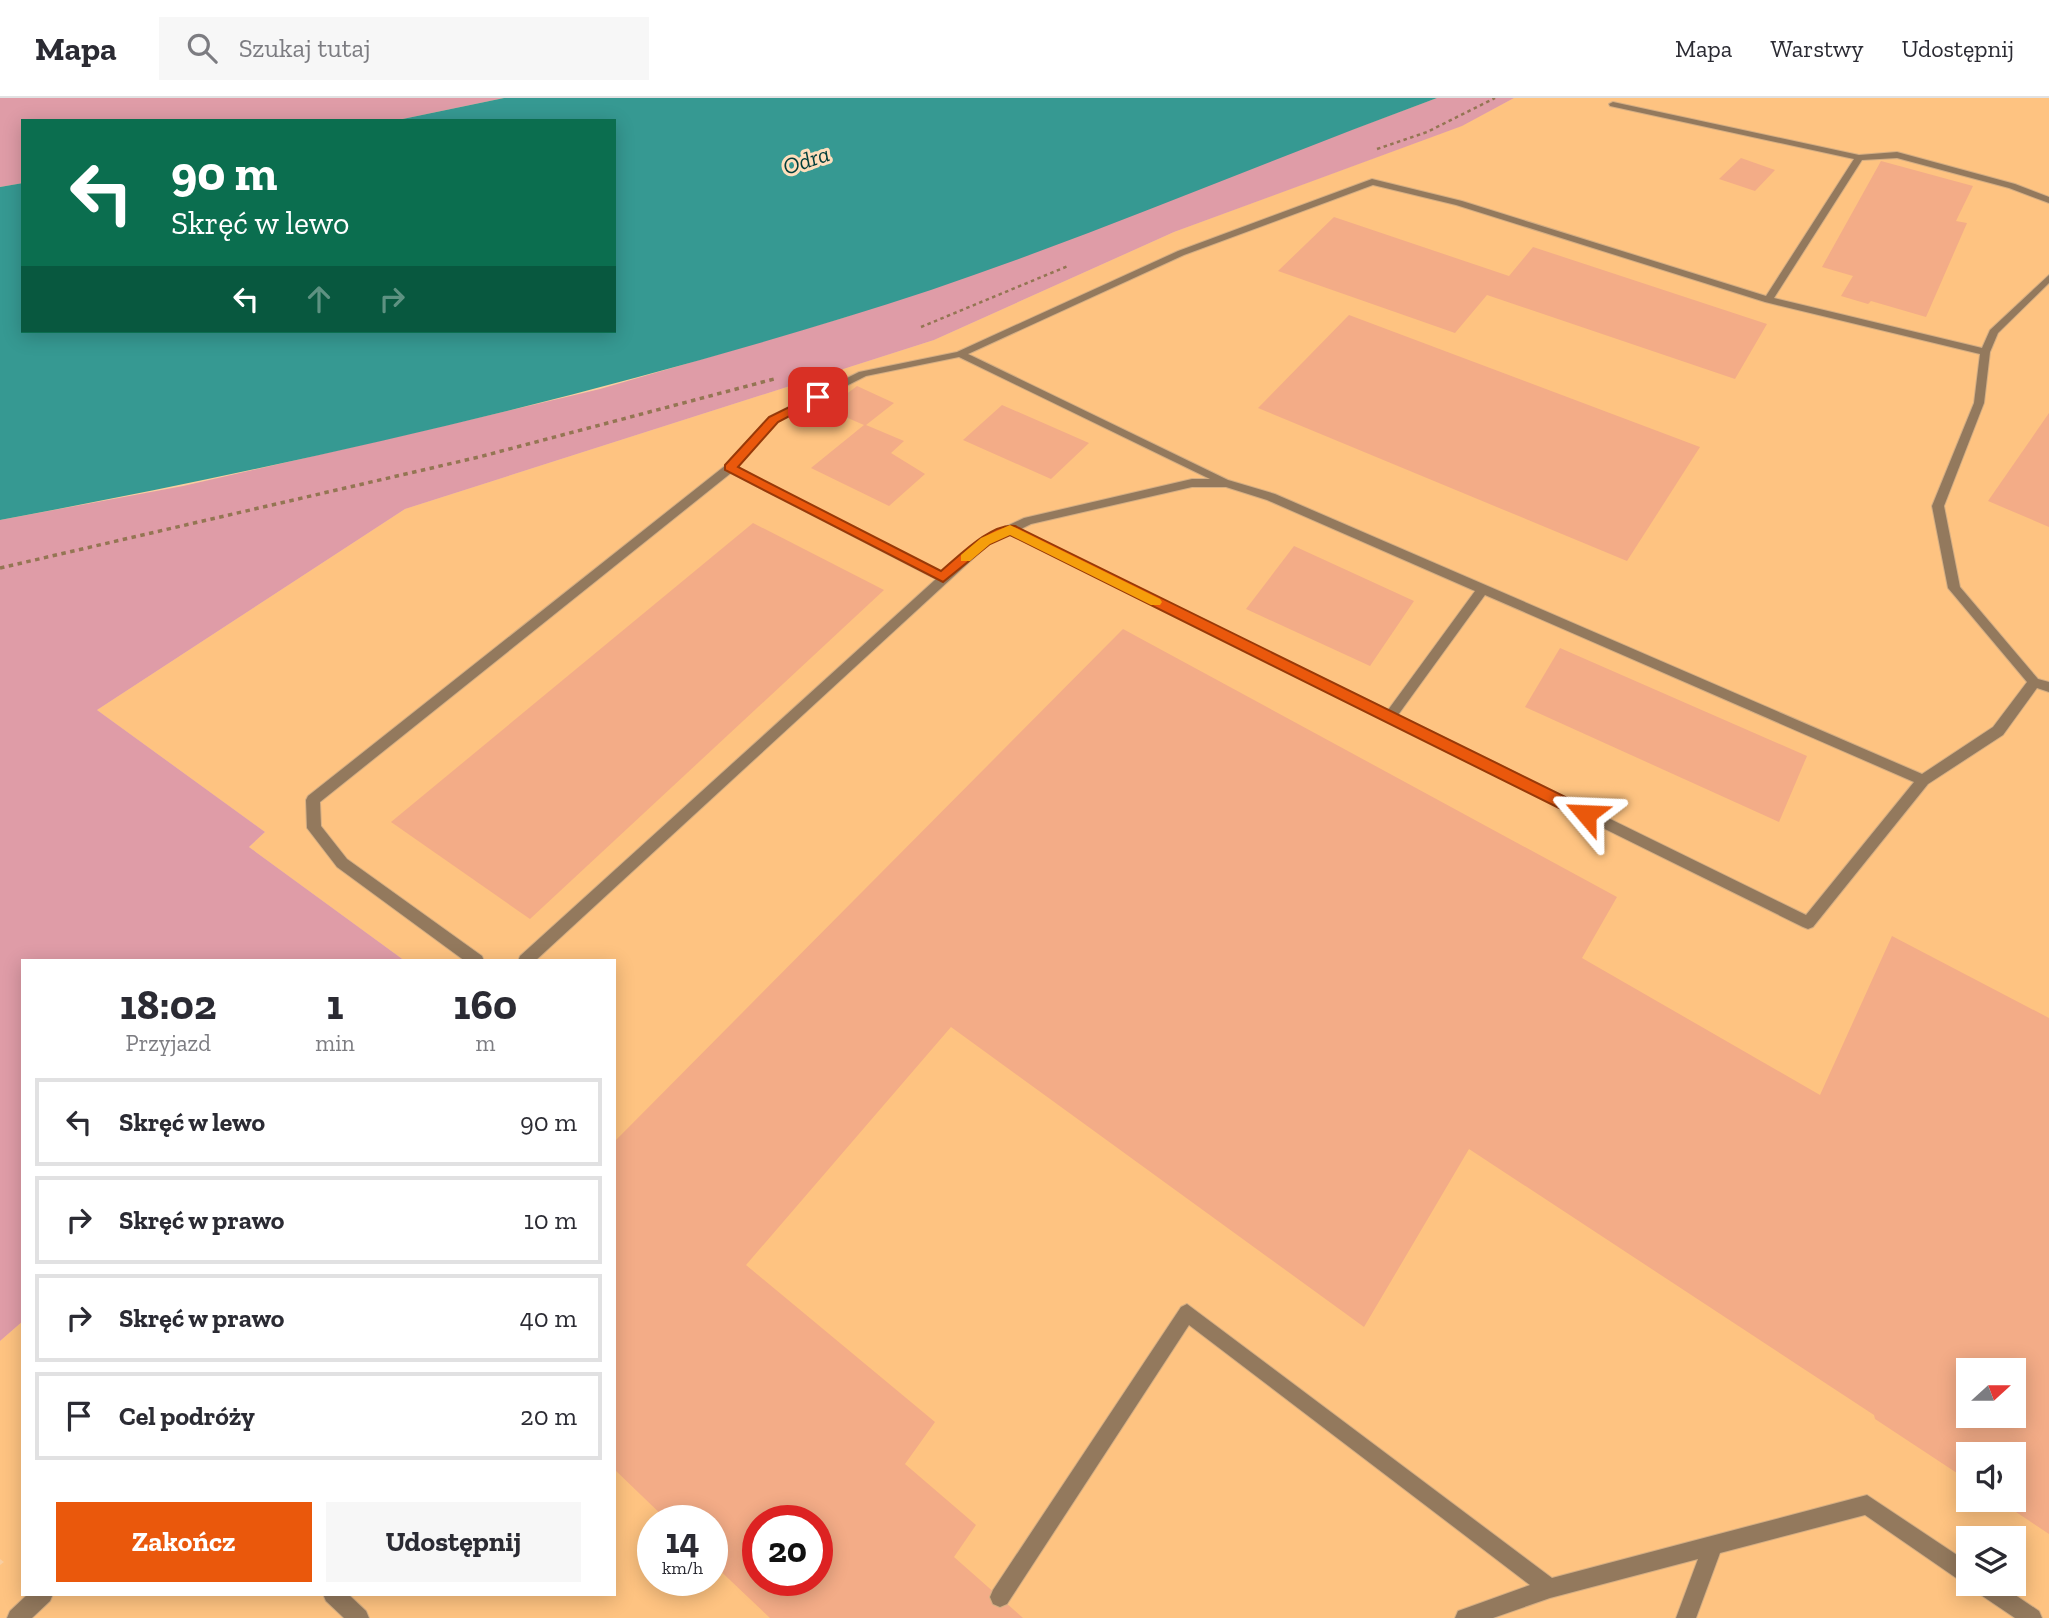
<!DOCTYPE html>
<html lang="pl">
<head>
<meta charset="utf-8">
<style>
  :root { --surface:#fff; --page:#f7f7f7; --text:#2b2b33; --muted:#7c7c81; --line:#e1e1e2; --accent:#ea580c }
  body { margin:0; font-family:"Zilla Slab",serif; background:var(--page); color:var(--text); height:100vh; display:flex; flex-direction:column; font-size:26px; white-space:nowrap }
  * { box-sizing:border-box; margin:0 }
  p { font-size:23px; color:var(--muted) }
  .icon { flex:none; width:38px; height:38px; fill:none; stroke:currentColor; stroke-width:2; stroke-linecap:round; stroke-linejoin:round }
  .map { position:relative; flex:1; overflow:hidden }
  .panel { position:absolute; left:21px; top:861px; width:595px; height:637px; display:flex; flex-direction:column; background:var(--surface); border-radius:0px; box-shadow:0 4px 18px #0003 }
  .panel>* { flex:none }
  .guide { position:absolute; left:21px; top:21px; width:595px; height:214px; border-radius:0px; box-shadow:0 4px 18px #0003; background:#0b6e4f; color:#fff; overflow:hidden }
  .needle { width:46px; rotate:69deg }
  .tools { position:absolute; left:1956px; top:1260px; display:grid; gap:14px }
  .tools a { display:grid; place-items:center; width:70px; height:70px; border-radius:0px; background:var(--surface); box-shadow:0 4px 18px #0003; font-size:35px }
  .speed { position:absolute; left:637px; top:1407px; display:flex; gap:14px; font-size:35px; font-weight:700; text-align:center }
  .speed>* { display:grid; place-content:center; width:91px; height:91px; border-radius:50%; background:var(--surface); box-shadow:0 4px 18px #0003; line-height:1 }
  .speed small { font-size:18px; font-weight:400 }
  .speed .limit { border:10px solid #d22; background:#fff; color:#111 }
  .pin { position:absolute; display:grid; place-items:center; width:60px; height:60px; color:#fff; margin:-30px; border-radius:14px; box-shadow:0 4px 10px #0006 }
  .me { position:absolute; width:77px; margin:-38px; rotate:296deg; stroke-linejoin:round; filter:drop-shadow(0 0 5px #0008) }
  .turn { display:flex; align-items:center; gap:24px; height:147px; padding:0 35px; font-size:32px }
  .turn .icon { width:91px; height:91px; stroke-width:2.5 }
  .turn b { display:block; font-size:49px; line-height:60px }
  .lanes { display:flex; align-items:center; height:66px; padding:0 35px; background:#0003; justify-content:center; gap:35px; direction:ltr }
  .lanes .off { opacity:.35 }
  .eta { display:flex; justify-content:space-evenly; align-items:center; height:119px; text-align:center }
  .eta b { font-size:42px; font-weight:800; line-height:49px }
  .primary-button { display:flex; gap:14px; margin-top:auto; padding:14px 35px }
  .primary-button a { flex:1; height:80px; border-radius:0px; background:var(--accent); color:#fff; font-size:28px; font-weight:800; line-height:80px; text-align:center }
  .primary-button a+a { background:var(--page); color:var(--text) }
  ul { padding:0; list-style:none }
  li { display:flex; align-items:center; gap:21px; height:88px; margin:0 14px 10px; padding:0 21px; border:4px solid var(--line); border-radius:0px }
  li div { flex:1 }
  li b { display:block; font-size:26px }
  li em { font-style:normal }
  header { display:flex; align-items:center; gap:42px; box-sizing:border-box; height:98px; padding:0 35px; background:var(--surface); border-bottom:2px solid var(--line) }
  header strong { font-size:33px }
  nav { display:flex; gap:38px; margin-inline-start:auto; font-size:24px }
  .search { width:490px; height:63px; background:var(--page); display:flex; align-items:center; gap:18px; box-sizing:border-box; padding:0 24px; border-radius:0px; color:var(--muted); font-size:26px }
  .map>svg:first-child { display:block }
</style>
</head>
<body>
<header>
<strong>Mapa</strong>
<div class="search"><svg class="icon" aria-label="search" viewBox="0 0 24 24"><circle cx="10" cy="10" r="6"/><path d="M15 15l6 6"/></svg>Szukaj tutaj</div>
<nav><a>Mapa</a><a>Warstwy</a><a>Udostępnij</a></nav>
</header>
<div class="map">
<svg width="2049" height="1520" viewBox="0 0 2049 1520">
  <rect width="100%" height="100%" fill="#f9cea0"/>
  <path fill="#fec381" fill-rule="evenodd" d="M1514,0H2049V1520H0V1467L4,1464L0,1461V1243L23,1223V1496H614V863H405L249,749L265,734L97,612L405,411L934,242L1174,134L1461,28ZM1969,1272H2014V1318H1969ZM1969,1356H2014V1402H1969ZM653,1423H712V1482H653ZM758,1423H817V1482H758ZM1969,1440H2014V1486H1969Z"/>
  <g fill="#df9ca7">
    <polygon points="0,0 504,0 393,23 23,23 23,85 0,89"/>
    <polygon points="1437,0 1514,0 1462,28 1174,134 934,242 405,411 97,612 265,734 249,749 405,863 23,863 23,1223 0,1243 0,422 183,388 435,330 600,291 846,219"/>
  </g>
  <path fill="#369992" d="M504,0H1437C1239,73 1045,159 843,220C566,305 284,369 0,422V89L23,85V233H614V23H393Z"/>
  <g fill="#f3ac87" fill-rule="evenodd">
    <polygon points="1741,60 1775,72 1755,93 1719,81"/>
    <polygon points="1881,63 1973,88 1956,123 1967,125 1926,219 1871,203 1868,206 1841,198 1853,178 1822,169"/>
    <polygon points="1334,119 1509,178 1533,149 1767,226 1735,281 1487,197 1455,235 1278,173"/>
    <polygon points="1349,217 1700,349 1627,463 1258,310"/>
    <polygon points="857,288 894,305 866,327 904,343 891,355 925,376 889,408 811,370 864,327 827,311"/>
    <polygon points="1002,307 1089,345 1051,381 963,342"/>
    <polygon points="2049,315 2049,429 1988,403"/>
    <polygon points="753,425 884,492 530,821 391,724"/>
    <polygon points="1294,448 1414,503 1370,568 1246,511"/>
    <path d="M1123,531L1617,799L1582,860L1820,997L1892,838L2049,920V1436L1998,1402H2014V1356H1969V1383L1875,1321L1874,1317L1469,1051L1364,1229L951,929L746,1167L935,1324L905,1366L976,1427L954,1459L1023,1520H770L712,1465V1423H668L614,1371V1044ZM1969,1272H2014V1318H1969ZM758,1423H817V1482H758Z"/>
    <polygon points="1560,550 1807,658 1779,724 1525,609"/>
  </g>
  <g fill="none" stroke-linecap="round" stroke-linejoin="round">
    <defs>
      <g id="service">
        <path d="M1613,4L1859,57L1897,54L2015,86L2049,99V105L2009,90L1897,60L1862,62L1774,200L1982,250L1990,232L2049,177V185L1998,235L1990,254L1984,305L1944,408L1960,489L2038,581L2049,584V594L2037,590L2003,637L1928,686L1813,829L1808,831L1803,829L1009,436L989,446L535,863H518L520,858L936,481L731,375L320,704L321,728L347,761L482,858L484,863H465L337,769L307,730L306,702L308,698L726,367L769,319L859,274L957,254L1178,153L1372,81L1462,103L1766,198L1854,61L1610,8L1609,6ZM1373,87L1456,107L1765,204L1980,256L1974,305L1932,408L1948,490L2027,584L1993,629L1922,676L1275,396L1228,382L968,256L1184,157ZM959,259L1210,381H1192L1024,420L981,440L943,475L737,369L777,323L866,278ZM1192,389H1226L1267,402L1475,493L1388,612L1019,432L1031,426ZM1485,497L1914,684L1806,817L1398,617Z"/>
        <polygon points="1187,1206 1552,1480 1867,1397 1969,1465 1969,1486 1971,1486 1969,1487 1962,1484 1865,1417 1720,1455 1696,1520 1676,1520 1698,1461 1550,1500 1493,1520 1455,1520 1458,1513 1530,1487 1189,1227 1007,1506 1000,1509 993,1506 990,1499 993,1492 1181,1209"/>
        <polygon points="1972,1486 1999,1486 2039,1513 2042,1520 2015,1520 1975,1493"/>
        <polygon points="28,1496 53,1496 50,1503 32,1520 7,1520 10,1513"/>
        <polygon points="323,1496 348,1496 366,1513 369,1520 344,1520 326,1503"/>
      </g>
    </defs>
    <use href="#service" stroke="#d4ae84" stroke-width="2"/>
    <g stroke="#947553" stroke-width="2.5" stroke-dasharray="3.5 3.5" stroke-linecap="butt">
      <polyline points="1377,51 1427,34 1495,0"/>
      <polyline points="921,229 1068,168"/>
    </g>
    <polyline stroke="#947553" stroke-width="3.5" stroke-dasharray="4.5 4.5" stroke-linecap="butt" points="0,470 479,359 774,281"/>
    <use href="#service" fill="#93795d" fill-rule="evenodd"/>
  </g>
  <path fill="#ea580c" stroke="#983908" stroke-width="2" d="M818,295L824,299L822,301L778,324L738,369L941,473C958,459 992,424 1015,428L1592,712V721H1581L1010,437L990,446L943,484L725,372V367L769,319Z"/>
  <polygon fill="#f59e0b" points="1010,427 1160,501 1162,504 1160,507 1151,507 1010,437 990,446 970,463 961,463 961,457 981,440"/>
  <g text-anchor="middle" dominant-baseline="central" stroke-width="6" stroke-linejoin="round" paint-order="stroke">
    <g font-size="23" font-style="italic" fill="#003d3a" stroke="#ffdebb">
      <text transform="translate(806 62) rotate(-18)">Odra</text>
    </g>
  </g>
</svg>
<div class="tools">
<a><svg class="needle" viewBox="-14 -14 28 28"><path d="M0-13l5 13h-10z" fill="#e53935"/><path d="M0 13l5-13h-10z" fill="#7c7c81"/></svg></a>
<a><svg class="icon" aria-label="sound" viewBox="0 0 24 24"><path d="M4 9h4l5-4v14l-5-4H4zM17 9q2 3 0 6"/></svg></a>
<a><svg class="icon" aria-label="layers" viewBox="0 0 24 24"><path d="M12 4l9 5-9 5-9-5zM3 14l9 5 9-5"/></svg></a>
</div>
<div class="speed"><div>14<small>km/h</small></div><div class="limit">20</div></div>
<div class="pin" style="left:818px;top:299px;background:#d93025"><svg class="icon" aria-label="arrive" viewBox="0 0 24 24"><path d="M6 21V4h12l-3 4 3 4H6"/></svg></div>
<svg class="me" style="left:1586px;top:716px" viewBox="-20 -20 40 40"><path d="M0-17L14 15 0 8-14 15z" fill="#ea580c" stroke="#fff" stroke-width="4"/></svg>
<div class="guide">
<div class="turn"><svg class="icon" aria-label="left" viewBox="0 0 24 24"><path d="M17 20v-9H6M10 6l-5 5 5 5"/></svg><div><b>90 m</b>Skręć w lewo</div></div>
<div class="lanes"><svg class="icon" aria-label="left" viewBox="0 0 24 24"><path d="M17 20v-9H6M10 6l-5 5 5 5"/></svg><svg class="icon off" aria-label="ahead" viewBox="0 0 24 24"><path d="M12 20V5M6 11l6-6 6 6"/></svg><svg class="icon off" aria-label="right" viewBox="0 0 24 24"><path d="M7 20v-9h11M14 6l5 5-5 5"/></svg></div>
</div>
<section class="panel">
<div class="eta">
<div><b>18:02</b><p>Przyjazd</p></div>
<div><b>1</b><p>min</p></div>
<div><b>160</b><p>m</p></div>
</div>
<ul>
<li><svg class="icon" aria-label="left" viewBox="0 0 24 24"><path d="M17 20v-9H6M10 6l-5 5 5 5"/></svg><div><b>Skręć w lewo</b></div><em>90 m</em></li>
<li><svg class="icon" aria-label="right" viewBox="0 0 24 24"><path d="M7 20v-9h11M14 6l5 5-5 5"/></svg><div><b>Skręć w prawo</b></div><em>10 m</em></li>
<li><svg class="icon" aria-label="right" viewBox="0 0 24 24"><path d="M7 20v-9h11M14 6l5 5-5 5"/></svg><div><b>Skręć w prawo</b></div><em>40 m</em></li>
<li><svg class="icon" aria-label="arrive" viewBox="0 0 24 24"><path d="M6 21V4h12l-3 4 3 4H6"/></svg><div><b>Cel podróży</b></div><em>20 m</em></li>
</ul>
<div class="primary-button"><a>Zakończ</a><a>Udostępnij</a></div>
</section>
</div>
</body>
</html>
